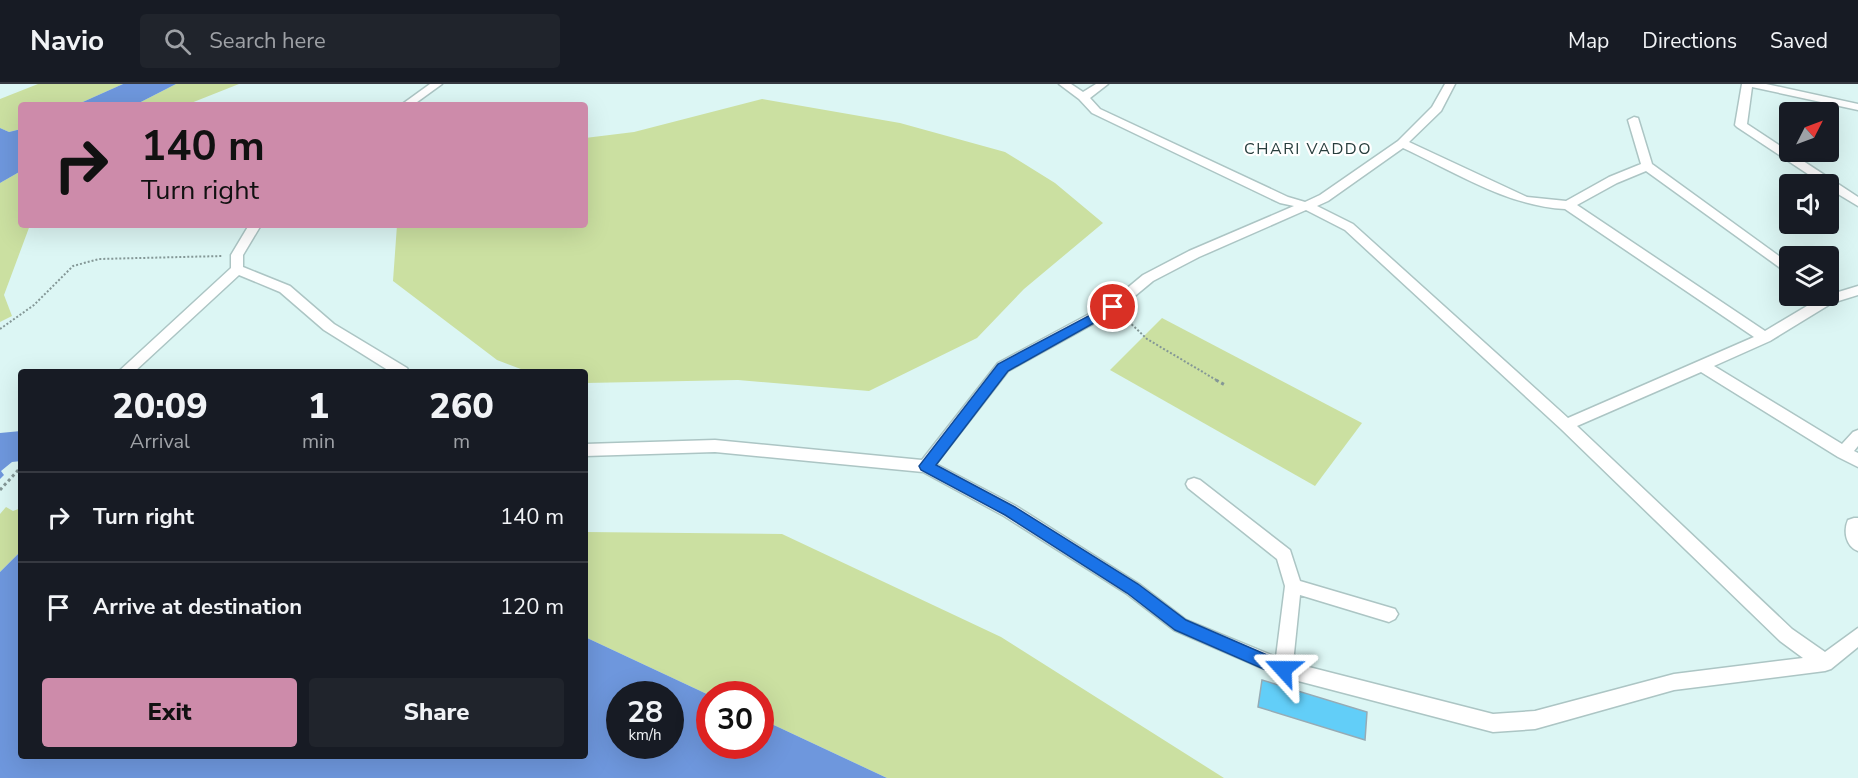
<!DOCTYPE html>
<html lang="en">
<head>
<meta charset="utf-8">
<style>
  :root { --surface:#171b24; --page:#20242c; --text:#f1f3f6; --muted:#9ea1a6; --line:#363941; --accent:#cd8baa }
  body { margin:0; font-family:"Nunito Sans",sans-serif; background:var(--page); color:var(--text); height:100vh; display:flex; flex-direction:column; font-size:22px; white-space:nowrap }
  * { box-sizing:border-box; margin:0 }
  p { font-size:20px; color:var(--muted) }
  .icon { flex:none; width:33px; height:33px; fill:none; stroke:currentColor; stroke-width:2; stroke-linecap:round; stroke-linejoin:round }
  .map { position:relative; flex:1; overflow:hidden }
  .drawer { position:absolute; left:18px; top:285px; width:570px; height:390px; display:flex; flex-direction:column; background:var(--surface); border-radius:6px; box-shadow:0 6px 24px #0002 }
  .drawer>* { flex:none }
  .hud { position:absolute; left:18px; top:18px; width:570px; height:126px; border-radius:6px; box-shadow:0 6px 24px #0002; background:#cd8baa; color:#111; overflow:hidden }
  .needle { width:39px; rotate:48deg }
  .buttons { position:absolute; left:1779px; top:18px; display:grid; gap:12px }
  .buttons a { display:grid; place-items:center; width:60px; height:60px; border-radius:6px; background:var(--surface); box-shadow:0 6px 24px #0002; font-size:30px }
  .speed { position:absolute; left:606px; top:597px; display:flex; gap:12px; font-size:30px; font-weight:700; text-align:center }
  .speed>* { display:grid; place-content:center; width:78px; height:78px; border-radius:50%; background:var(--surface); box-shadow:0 6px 24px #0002; line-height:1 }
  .speed small { font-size:15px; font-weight:400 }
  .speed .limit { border:9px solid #d22; background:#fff; color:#111 }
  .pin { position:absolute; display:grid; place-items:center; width:51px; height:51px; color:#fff; margin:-26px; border:3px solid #fff; border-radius:50%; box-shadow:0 2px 6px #0007 }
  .me { position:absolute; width:66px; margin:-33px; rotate:294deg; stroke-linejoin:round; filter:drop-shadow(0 0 4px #0008) }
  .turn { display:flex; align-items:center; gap:21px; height:126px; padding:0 24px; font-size:27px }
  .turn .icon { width:78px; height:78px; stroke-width:2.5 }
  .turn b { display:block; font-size:42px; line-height:51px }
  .eta { display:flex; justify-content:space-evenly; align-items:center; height:102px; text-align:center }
  .eta b { font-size:36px; font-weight:800; line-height:42px }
  .primary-button { display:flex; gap:12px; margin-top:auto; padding:12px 24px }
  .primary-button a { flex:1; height:69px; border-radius:6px; background:var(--accent); color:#111; font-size:24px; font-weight:800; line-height:69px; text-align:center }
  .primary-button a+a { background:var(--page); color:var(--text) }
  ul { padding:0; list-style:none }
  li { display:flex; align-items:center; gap:18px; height:90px; padding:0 24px; border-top:2px solid var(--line) }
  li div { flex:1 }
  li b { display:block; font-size:22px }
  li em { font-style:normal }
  header { display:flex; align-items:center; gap:36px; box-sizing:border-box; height:84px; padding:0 30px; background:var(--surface); border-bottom:2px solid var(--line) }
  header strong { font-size:28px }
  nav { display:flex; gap:33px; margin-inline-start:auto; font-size:21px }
  .search { width:420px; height:54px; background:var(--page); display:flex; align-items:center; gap:15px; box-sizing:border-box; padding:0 21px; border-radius:6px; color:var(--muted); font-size:22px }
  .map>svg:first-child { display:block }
</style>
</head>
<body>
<header>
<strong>Navio</strong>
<div class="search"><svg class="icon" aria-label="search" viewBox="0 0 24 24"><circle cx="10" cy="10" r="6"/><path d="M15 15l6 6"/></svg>Search here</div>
<nav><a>Map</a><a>Directions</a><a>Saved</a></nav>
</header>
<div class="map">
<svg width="1858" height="694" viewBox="0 0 1858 694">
  <rect width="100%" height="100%" fill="#dcf6f4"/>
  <g fill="#cbe0a1">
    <polygon points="38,0 123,0 76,21 21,21 21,45 9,48 0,44 0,15"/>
    <polygon points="176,0 239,0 186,21 135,21"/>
    <polygon points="762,15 900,39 1005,68 1055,99 1103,139 1024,205 977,254 869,307 738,296 585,299 585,288 529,288 497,276 393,197 397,141 585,141 585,54 634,48"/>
    <polygon points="21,87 21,141 30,141 4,211 12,232 0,238 0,99"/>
    <polygon points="1162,234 1362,339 1315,402 1110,286"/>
    <polygon points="6,423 13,427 21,424 21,467 0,488 0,430"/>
    <polygon points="585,448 782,450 1001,553 1224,694 887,694 761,635 760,610 709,611 585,553"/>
  </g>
  <g fill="#6e97dd" fill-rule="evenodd">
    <polygon points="123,0 176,0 135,21 76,21"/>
    <polygon points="0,44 9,48 21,45 21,87 0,99"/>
    <polygon points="21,347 21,377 12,378 1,387 4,391 0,395 0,349"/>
    <path d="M21,467V672H585V553L709,611L710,662H760L761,635L887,694H0V488ZM670,610V662H620V610Z"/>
  </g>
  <polygon fill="#62cef8" stroke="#96abb5" stroke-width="1.5" points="1262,596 1367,628 1365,656 1258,623"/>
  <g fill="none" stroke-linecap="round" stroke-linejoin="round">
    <defs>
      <g id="minor">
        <polygon points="430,0 442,0 413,21 401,21"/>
        <path d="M1059,0H1071L1083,8L1096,0H1108L1090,14L1100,25L1288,113L1305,118L1320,111L1398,57L1432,23L1445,0H1455L1441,27L1409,58L1527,113L1566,117L1609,93L1641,80L1628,36L1634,33L1638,34L1652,80L1790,180V191L1646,87L1617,99L1577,121L1765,247L1822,213L1858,202V211L1832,219L1770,257L1714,282L1842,360L1853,348L1858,346V362L1854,367L1858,369V383L1838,373L1701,288L1577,342L1792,545L1825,568L1858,544V563L1831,585L1825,587L1674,606L1535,645L1493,648L1283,593L1174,546L1127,510L1004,432L923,388L715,368L585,372V360L715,356L922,376L998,279L1108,220L1143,191L1189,167L1294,122L1280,119L1092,29L1079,15ZM1403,64C1455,88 1507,122 1565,125L1754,253L1568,334L1353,140L1317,122L1328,117ZM1306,126L1345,146L1561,345L1780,557L1803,574L1674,590L1535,627L1493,630L1293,579L1300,511L1389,538L1395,535L1398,530L1395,525L1300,497L1290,466L1200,396L1194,394L1188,396L1186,400L1188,404L1277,475L1285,502L1276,573L1186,536L1139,500L1016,422L936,380L1008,287L1118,226L1153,197L1199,173Z"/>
        <polygon points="1742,0 1766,0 1858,20 1858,26 1752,3 1747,40 1858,113 1858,122 1828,104 1828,100 1823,100 1737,43 1735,41"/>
        <polygon points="249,141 261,141 243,171 243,183 290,202 334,240 407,284 409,288 391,288 324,246 280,208 239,191 134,288 118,288 231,184 231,171"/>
        <path d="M1854,434H1858V467C1846,463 1843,447 1848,436Z"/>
      </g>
    </defs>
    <use href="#minor" stroke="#acc5c4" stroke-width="3"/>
    <g stroke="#849796" stroke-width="2" stroke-dasharray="2 2" stroke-linecap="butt">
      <polyline points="1123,232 1147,255 1218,297"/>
      <polyline points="0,245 34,221 73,182 99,175 223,172"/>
    </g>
    <g stroke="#849796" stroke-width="3" stroke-dasharray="3 3" stroke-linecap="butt">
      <polyline points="1216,296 1225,301"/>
      <polyline points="0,406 21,383"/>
    </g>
    <use href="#minor" fill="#fff" fill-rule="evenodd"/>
  </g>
  <polygon fill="#1a73e8" stroke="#114b97" stroke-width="1.5" points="1113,219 1117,220 1117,226 1008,287 936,381 1015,423 1138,500 1186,536 1288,580 1291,585 1288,591 1283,593 1277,591 1175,546 1127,509 1005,431 921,386 919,382 998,280"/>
  <g text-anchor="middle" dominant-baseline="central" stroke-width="4.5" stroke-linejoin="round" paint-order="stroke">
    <g font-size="16" letter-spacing="1.5" fill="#283e3d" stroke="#fff">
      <text x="1308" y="65">CHARI VADDO</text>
    </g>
  </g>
</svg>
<div class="buttons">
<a><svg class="needle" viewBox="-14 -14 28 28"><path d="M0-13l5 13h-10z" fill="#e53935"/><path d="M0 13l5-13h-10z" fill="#9ea1a6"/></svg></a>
<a><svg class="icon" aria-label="sound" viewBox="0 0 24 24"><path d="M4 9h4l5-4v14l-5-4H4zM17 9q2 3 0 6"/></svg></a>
<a><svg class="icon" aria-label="layers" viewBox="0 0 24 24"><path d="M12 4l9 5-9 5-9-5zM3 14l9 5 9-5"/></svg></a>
</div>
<div class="speed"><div>28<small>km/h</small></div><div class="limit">30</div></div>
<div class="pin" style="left:1113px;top:223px;background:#d93025"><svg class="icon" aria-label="arrive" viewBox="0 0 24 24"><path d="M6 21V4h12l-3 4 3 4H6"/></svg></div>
<svg class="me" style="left:1283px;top:585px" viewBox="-20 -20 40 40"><path d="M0-17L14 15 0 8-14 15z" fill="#1a73e8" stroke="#fff" stroke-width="4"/></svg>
<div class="hud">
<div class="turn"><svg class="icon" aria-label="right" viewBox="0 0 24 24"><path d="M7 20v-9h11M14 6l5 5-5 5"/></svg><div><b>140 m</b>Turn right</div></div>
</div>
<section class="drawer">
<div class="eta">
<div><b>20:09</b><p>Arrival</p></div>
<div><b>1</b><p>min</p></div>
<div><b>260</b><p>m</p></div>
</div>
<ul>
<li><svg class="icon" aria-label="right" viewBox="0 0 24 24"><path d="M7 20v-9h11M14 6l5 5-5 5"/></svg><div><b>Turn right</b></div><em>140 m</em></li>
<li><svg class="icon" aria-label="arrive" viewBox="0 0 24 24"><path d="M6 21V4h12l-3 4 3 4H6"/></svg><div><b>Arrive at destination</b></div><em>120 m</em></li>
</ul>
<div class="primary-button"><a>Exit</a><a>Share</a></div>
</section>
</div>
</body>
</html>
